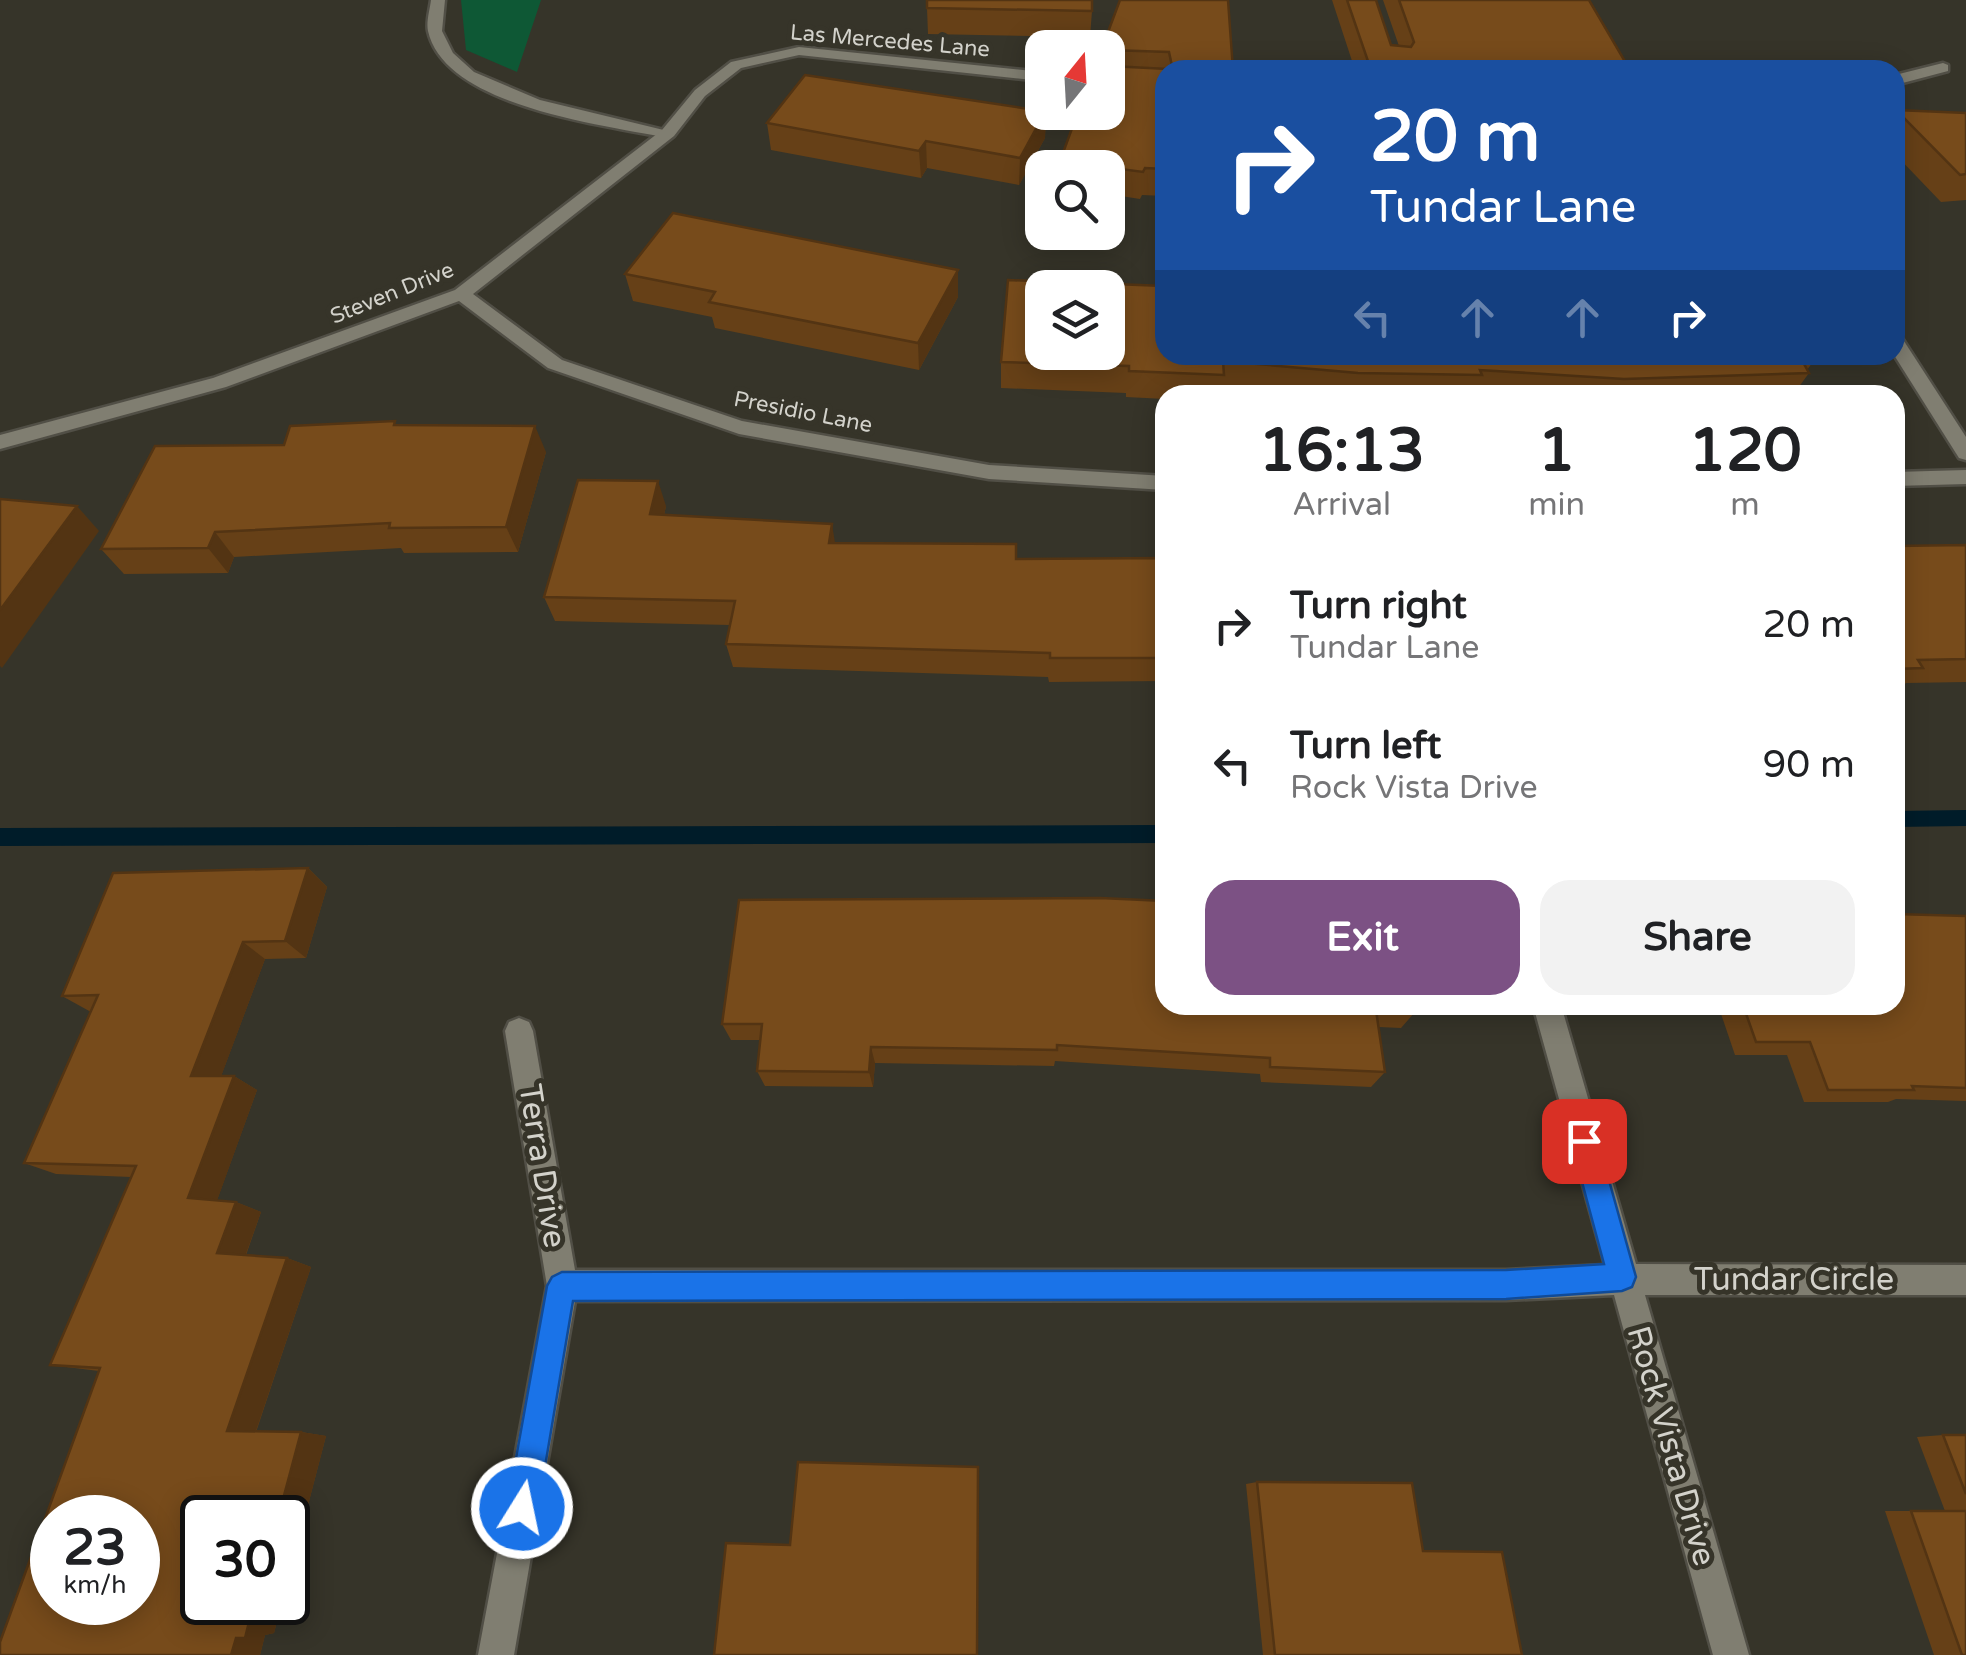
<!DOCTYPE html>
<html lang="en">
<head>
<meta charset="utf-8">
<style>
  :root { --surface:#fff; --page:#f2f2f2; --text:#202124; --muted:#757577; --accent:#7c5184 }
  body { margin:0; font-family:"Varela Round",sans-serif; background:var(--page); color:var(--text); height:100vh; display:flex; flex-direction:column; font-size:38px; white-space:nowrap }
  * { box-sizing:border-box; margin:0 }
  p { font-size:32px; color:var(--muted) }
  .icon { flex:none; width:55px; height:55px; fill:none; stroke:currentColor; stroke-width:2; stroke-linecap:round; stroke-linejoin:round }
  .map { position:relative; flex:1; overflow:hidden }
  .drawer { position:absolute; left:1155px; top:385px; width:750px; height:630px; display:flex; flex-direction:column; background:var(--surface); border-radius:30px; box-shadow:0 5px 25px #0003 }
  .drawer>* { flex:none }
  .hud { position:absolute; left:1155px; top:60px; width:750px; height:305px; border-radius:30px; box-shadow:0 5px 25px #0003; background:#1a4fa0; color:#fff; overflow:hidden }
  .needle { width:65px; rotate:18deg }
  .buttons { position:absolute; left:1025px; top:30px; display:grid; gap:20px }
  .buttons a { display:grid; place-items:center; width:100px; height:100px; border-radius:20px; background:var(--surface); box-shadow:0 5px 25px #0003; font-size:50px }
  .speed { position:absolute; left:30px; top:1495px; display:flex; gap:20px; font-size:50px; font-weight:700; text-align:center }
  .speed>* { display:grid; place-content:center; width:130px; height:130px; border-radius:50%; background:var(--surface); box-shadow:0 5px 25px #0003; line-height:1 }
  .speed small { font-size:25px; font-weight:400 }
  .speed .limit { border:5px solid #111; border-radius:15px; background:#fff; color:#111 }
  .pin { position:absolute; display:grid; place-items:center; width:85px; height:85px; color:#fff; margin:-42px; border-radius:20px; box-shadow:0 5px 15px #0006 }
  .me { position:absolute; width:110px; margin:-55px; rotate:10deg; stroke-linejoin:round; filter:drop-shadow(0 0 8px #0008) }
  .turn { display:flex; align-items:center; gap:35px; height:210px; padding:0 50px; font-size:45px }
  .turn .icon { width:130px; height:130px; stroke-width:2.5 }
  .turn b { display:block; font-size:70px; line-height:85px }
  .lanes { display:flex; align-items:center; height:95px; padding:0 50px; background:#0003; justify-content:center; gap:50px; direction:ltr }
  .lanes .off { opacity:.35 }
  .eta { display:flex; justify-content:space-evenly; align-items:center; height:170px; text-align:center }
  .eta b { font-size:60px; font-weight:700; line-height:70px }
  .action { display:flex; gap:20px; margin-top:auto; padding:20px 50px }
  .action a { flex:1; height:115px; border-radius:30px; background:var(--accent); color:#fff; font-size:40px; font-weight:700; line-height:115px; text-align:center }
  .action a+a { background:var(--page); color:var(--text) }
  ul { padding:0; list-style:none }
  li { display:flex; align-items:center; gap:30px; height:140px; padding:0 50px }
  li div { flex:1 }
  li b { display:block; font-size:38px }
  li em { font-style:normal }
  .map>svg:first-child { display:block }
</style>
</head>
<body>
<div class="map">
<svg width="1966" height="1655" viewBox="0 0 1966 1655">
  <rect width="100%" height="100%" fill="#363429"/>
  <polygon fill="#0e5835" points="461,0 541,0 517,72 466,50"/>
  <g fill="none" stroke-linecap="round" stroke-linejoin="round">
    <g fill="#001c29" fill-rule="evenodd">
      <polygon points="1966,810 1966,826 1895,827 1895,811"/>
      <polygon points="1165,825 1165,843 0,846 0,828"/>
    </g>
    <defs>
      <path id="lane" d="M431,0H445L442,31L453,53L474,72L540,100L676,133L668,138C605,125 445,107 428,31C426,22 430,9 431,0Z"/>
      <g id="street">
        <polygon points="799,47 1042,72 1042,81 799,55 741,68 705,96 674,136 473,294 562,360 742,421 989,465 1165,476 1165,490 989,479 739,434 548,368 459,301 226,387 0,449 0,435 213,378 455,290 662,130 695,90 731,62"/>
        <polygon points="1943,63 1948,65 1948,71 1895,85 1895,75"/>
        <polygon points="1895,336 1902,338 1966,437 1966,460 1959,458 1894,355"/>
        <polygon points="1966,470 1966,484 1895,486 1895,472"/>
        <polygon points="1533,1005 1561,1005 1636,1264 1966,1265 1966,1295 1645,1295 1749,1655 1713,1655 1614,1295 1506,1300 575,1301 514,1655 478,1655 547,1286 505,1031 509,1022 519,1018 529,1022 533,1031 575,1270 1506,1270 1605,1265"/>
      </g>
    </defs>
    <use href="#lane" stroke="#514f46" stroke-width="5"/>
    <use href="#street" stroke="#514f46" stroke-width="5"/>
    <use href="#lane" fill="#807e71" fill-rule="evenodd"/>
    <use href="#street" fill="#807e71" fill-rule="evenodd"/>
  </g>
  <g fill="#664017" fill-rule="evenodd">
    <polygon points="1120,0 1233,70 1165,70 1165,196 1142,195 1140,199 1108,194 1108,168 1059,168 1060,161 1108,48"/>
    <polygon points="1332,0 1376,0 1391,45 1399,46 1383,0 1589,0 1630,70 1355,70"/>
    <polygon points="927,8 1092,11 1090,37 928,34"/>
    <polygon points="1896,110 1966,113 1966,200 1941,202 1895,154"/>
    <polygon points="1046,112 1045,138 1019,185 927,168 921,178 771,150 767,123"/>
    <polygon points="625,274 958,297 919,370 715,328 712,317 633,301"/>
    <polygon points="1165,355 1818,355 1807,370 1809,373 1793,395 1302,395 1221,388 1220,395 1165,395 1165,399 1126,397 1126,393 1001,388 1001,362"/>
    <polygon points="398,425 546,452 518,552 404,553 401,548 234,557 228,573 124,574 101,549 284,445"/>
    <polygon points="666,506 664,515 835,543 1016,559 1165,558 1165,681 1049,682 1048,677 733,667 726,644 730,625 555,621 544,597"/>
    <polygon points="1966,545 1966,682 1906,683 1897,691 1895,691 1895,546"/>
    <path d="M308,868L327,887L306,958L265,959L221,1076H234L257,1090L217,1200L236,1202L261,1212L246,1255L287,1258L311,1267L256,1432H301L326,1436L288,1582V1518H202V1602H282L274,1633L265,1635L260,1655H0V1643L99,1371L50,1365L131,1177L56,1174L24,1163L91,1012L62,996L113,873ZM52,1518H138V1602H52Z"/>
    <polygon points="739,900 1415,1012 1401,1028 1379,1027 1385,1072 1371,1087 1261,1082 1260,1074 1055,1061 1054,1066 875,1063 873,1087 765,1086 757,1071 760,1040 731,1040 722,1024"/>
    <polygon points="1966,916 1966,1101 1896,1099 1888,1102 1804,1102 1787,1055 1735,1055 1718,1005 1895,1005"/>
    <polygon points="1943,1435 1966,1435 1966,1655 1934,1655 1885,1511 1945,1511 1917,1437"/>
    <polygon points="1257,1482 1423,1550 1502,1552 1522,1655 1263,1655 1246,1484"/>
  </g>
  <g fill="#533413">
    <polygon points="1046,112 1045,138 1019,185 1020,158"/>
    <polygon points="926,141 927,168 921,178 919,151"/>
    <polygon points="958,270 958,297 919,370 918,343"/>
    <polygon points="535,426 546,452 518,552 506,527"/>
    <polygon points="658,481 666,506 659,539 650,514"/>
    <polygon points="77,506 99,531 2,668 0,666 0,610"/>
    <polygon points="832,524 836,549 829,543"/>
    <polygon points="215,532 234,557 228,573 208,548"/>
    <polygon points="308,868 327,887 306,958 285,941"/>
    <polygon points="243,942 265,959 216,1090 191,1076"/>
    <polygon points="871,1047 875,1063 873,1087 869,1072"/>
    <polygon points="234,1076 257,1090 214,1209 188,1198"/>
    <polygon points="236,1202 261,1212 243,1262 217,1253"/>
    <polygon points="287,1258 311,1267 255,1434 227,1431"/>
    <polygon points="301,1432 326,1436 288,1582 288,1518 278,1518"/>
    <polygon points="254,1602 282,1602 274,1633 265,1635 260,1655 231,1655 236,1638"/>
  </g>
  <g fill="#774b1b" stroke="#533413" stroke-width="2.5" fill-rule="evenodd">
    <polygon points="927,0 1092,0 1092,11 927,8"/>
    <path d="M1120,0H1228L1233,70H1165V169L1145,168L1143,172L1060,161L1078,112H1108V48H1102ZM1108,50L1169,52L1172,66L1168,69L1110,66Z"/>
    <polygon points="1347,0 1376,0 1391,45 1411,47 1414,42 1399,0 1589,0 1630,70 1371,70"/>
    <polygon points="805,75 1042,111 1042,112 1045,112 1020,158 926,141 919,151 767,123"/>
    <polygon points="1896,110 1966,113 1966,174 1960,175"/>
    <polygon points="673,213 958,270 918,343 709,302 715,292 625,274"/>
    <path d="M1008,280L1165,286V355H1799L1809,373L1624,379L1480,370L1482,375L1358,373L1223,361L1224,375L1129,371V366L1001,362ZM1042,288H1108V352H1042Z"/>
    <polygon points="395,421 394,425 535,426 506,527 389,528 390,523 215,532 208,548 101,549 155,446 284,445 290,426"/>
    <polygon points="578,480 658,481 650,514 832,524 829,543 1016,544 1016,559 1165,558 1165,658 1050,658 1050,653 726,644 735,601 544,597"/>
    <polygon points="0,499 77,506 0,610"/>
    <polygon points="1966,545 1966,659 1918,660 1923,668 1895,669 1895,546"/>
    <path d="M308,868L285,941L243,942L191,1076H234L188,1198L236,1202L217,1253L287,1258L227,1431L301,1432L278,1518H202V1602H254L245,1638H236L231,1655H0V1642L100,1368L50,1365L136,1166L24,1163L98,995L62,996L113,873ZM52,1518H138V1602H52Z"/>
    <polygon points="1100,898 1165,901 1165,1005 1414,1005 1415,1012 1376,1010 1385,1072 1270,1067 1270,1058 1057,1045 1057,1050 871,1047 869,1072 757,1071 762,1024 722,1024 739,900"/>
    <polygon points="1895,914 1966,916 1966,1088 1912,1086 1914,1090 1828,1090 1810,1042 1756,1042 1743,1005 1895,1005"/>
    <polygon points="1943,1435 1966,1435 1966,1494"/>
    <polygon points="798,1462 978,1467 977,1655 714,1655 726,1543 790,1545"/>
    <polygon points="1257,1482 1412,1483 1423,1551 1502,1552 1522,1655 1275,1655"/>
    <polygon points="1911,1511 1966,1511 1966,1655 1962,1655"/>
  </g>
  <polygon fill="#1a73e8" stroke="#114b97" stroke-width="2.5" points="1584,1128 1594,1131 1598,1141 1636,1277 1632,1287 1622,1291 1506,1299 573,1301 538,1508 533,1518 522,1523 511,1518 507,1508 547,1286 552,1277 562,1272 1506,1270 1604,1264 1571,1141 1575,1131"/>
  <g text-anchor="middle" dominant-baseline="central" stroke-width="10" stroke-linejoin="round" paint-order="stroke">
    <g font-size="22" fill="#d3d2cb" stroke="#363429">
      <text transform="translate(890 41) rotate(5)">Las Mercedes Lane</text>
      <text transform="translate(392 293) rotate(-22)">Steven Drive</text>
      <text transform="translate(803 412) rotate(11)">Presidio Lane</text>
    </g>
    <g font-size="32" fill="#d3d2cb" stroke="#363429">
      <text transform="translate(542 1166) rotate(81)">Terra Drive</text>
      <text x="1794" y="1280">Tundar Circle</text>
      <text transform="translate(1671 1446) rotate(74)">Rock Vista Drive</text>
    </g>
  </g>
</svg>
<div class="buttons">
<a><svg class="needle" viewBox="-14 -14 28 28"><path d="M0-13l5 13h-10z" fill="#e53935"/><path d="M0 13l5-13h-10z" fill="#757577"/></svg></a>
<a><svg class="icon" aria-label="search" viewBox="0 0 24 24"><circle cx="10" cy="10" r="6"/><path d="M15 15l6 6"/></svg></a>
<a><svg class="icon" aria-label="layers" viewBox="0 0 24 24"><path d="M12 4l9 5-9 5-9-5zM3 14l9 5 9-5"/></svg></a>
</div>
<div class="speed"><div>23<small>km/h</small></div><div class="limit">30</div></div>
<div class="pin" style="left:1584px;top:1141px;background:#d93025"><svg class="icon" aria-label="arrive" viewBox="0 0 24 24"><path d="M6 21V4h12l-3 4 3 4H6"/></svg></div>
<svg class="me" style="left:522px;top:1508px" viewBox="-20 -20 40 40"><circle r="17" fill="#1a73e8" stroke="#fff" stroke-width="3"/><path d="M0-11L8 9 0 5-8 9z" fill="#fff"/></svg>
<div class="hud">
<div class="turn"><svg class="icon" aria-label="right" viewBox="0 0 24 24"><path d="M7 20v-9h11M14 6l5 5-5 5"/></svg><div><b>20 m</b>Tundar Lane</div></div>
<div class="lanes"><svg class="icon off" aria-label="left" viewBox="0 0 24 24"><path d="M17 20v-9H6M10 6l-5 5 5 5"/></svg><svg class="icon off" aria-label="ahead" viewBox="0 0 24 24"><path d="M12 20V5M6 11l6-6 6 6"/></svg><svg class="icon off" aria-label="ahead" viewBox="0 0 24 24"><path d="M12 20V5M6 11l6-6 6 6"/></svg><svg class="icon" aria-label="right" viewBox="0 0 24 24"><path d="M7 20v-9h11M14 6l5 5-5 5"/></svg></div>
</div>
<section class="drawer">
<div class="eta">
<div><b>16:13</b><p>Arrival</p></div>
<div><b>1</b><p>min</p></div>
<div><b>120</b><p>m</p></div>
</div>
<ul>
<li><svg class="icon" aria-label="right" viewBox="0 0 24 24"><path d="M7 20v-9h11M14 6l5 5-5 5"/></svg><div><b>Turn right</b><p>Tundar Lane</p></div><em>20 m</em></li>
<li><svg class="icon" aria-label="left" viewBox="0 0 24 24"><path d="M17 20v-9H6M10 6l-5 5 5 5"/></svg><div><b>Turn left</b><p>Rock Vista Drive</p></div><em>90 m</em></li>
</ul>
<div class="action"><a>Exit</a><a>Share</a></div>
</section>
</div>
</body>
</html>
